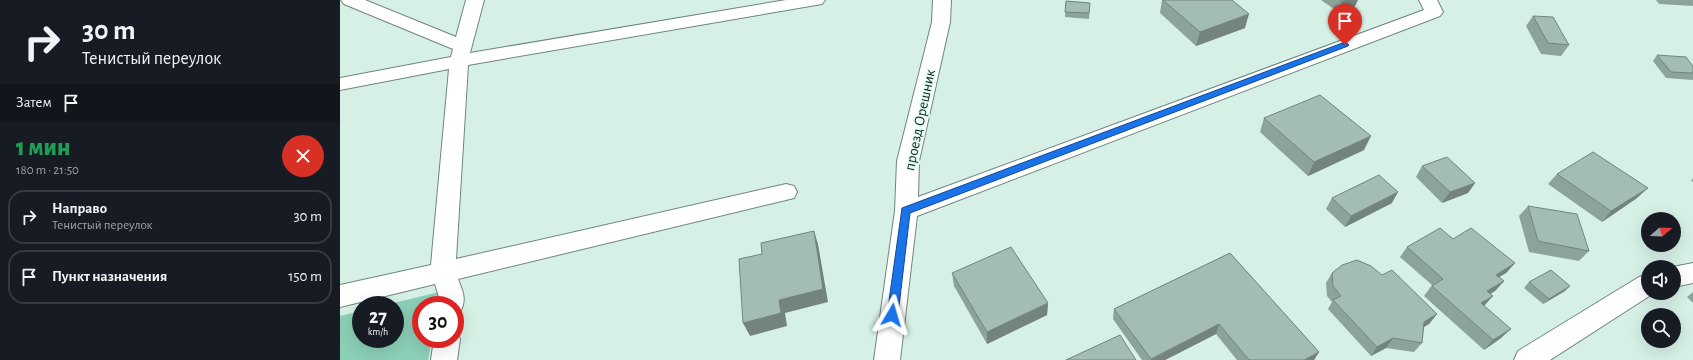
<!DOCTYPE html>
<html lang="ru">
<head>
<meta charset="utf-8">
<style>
  :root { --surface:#171b24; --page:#242831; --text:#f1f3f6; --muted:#9ea1a6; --line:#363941 }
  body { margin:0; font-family:"Alegreya Sans",sans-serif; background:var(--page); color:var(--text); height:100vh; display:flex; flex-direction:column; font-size:15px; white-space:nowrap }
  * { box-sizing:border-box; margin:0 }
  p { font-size:13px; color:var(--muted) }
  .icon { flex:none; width:22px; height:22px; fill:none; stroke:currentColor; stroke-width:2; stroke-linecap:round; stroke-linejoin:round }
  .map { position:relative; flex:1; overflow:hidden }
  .panel { display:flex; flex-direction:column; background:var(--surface); width:340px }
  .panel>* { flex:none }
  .hud { background:#171b24; color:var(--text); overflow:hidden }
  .needle { width:26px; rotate:71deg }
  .controls { position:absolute; left:1301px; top:212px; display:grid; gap:8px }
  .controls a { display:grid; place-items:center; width:40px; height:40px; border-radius:50%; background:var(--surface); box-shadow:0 4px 16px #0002; font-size:20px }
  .speed { position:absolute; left:12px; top:296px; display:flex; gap:8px; font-size:20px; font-weight:700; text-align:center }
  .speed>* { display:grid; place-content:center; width:52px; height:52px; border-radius:50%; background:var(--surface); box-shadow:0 4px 16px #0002; line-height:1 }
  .speed small { font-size:10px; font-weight:400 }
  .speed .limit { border:6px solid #d22; background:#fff; color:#111 }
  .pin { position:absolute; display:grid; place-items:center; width:34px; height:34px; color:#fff; margin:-41px -17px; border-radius:50% 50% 50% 0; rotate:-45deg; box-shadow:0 0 4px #0007 }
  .pin .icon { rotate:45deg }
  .me { position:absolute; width:44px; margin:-22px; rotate:7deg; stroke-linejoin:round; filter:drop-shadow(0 0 3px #0008) }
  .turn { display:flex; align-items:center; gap:14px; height:84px; padding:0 16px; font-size:18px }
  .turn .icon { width:52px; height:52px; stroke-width:2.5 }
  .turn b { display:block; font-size:28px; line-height:34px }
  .then { display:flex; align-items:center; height:38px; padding:0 16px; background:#0003; gap:8px; font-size:15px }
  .round { display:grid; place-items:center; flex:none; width:42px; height:42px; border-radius:21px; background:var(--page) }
  .overview { display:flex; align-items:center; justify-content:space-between; height:68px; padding:0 16px }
  h1 { font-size:24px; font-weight:800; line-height:30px; color:#1e9e55 }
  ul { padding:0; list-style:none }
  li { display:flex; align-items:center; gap:12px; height:54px; margin:0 8px 6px; padding:0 8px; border:2px solid var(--line); border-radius:16px }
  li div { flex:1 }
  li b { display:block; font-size:15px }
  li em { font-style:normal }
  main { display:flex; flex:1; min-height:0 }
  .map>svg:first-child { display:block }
</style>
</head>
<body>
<main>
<section class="panel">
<div class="hud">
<div class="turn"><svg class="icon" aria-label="right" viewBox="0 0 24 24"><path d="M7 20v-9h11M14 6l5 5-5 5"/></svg><div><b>30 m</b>Тенистый переулок</div></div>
<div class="then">Затем<svg class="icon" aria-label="arrive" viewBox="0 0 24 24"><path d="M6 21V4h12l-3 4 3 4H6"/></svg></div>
</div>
<div class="overview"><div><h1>1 мин</h1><p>180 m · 21:50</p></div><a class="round" style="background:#d93025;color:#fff"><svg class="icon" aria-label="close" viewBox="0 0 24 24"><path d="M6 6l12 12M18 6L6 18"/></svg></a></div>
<ul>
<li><svg class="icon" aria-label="right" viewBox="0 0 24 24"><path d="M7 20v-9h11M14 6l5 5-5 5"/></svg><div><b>Направо</b><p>Тенистый переулок</p></div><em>30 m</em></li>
<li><svg class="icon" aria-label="arrive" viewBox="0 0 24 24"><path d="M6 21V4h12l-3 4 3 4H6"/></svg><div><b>Пункт назначения</b></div><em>150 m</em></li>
</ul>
</section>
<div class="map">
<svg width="1353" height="360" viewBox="0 0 1353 360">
  <rect width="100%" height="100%" fill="#d6f0e6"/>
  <polygon fill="#8bcfb7" points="104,291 100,305 81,305 81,339 92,339 88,360 0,360 0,316 21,311 21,339 55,339 55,305 45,305"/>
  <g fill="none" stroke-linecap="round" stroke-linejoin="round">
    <defs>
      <g id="minor">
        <path d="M1,0H25L116,37L126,0H144L130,53L446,0H485L482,4L476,5L128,65L116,259L446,184L454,186L457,192L454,198L446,200L118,279C123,293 127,298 120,313L115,314V305H98L99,297L95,284L0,307V285L91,265L109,69L0,90V78L111,57L113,49L4,4Z"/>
        <polygon points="593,0 611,0 610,22 579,161 578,197 1084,10 1079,0 1097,0 1103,12 1100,16 577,216 560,360 534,360 555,211 557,161 592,22"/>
        <polygon points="1353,263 1353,283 1334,287 1333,267"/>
        <polygon points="1308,274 1308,293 1314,293 1210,360 1174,360 1178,351 1299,277"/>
        <polygon points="115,330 120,339 117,360 91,360 94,339 115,339"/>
      </g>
    </defs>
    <use href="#minor" stroke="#6e867d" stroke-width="2"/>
    <use href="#minor" fill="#fff" fill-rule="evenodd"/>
  </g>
  <g fill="#8ca39a">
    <polygon points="822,0 892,0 905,28 856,46 820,13"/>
    <polygon points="981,0 1018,0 1015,6 998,12"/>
    <polygon points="1316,0 1353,0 1353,6 1319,4"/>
    <polygon points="726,1 750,3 749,19 725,17"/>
    <polygon points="1193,16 1229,45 1221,56 1201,54 1186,26"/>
    <polygon points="1317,55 1353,66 1353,80 1326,78 1313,61"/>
    <polygon points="924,118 1024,150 968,176 920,132"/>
    <polygon points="1082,166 1135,183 1128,193 1102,203 1076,177"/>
    <polygon points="1217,174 1297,198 1262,222 1208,184"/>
    <polygon points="1353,178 1353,182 1351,181"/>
    <polygon points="992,198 1052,203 1005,227 986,209"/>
    <polygon points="1188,206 1249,251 1239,261 1189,252 1179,216"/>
    <polygon points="1113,239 1175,263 1166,273 1159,277 1164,281 1155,291 1150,294 1144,306 1161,338 1144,350 1084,296 1092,285 1060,257 1067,247"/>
    <polygon points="890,253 979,352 974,360 897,360 876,334 825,360 802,360 773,319 774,309"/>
    <polygon points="612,273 708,303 707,315 647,344 614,286"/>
    <polygon points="992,273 1042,275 1097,314 1089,324 1084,327 1082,343 1074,352 1046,348 1031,356 988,309 992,302 987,296 986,283"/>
    <polygon points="1189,282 1225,291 1203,304 1184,288"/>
    <polygon points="1353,292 1353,303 1347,297"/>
  </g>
  <g fill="#72847d">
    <polygon points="1007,0 1018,0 1015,6 998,12 1002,2"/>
    <polygon points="909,14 905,28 856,46 860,32"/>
    <polygon points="1031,136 1024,150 968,176 974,162"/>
    <polygon points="1135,183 1128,193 1102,203 1110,192"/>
    <polygon points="1308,188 1297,198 1262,222 1271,211"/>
    <polygon points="1058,192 1052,203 1005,227 1011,216"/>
    <polygon points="474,231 478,244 488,302 445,313 447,326 410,336 403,323 439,300"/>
    <polygon points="1175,263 1166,273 1147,285 1156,275"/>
    <polygon points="1164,281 1155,291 1138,301 1147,291"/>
    <polygon points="1230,286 1225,291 1203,304 1209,299"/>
    <polygon points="1153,296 1144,306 1141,303"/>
    <polygon points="708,303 707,315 647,344 647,332"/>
    <polygon points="1097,314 1089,324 1077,331 1084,322"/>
    <polygon points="879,324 876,334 825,360 811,360"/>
    <polygon points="1171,329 1161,338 1144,350 1153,340"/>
    <polygon points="1053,338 1046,348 1031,356 1037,347"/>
    <polygon points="979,352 974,360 964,360"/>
  </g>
  <g fill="#a3bdb3" stroke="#72847d">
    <polygon points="823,0 892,0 909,14 860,32"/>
    <polygon points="1000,0 1007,0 1002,2"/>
    <polygon points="726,1 750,3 749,13 725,12"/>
    <polygon points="1193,16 1213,17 1229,45 1208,43"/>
    <polygon points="1317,55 1346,57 1353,66 1353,73 1331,72"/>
    <polygon points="980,95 1031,136 974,162 924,118"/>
    <polygon points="1253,152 1308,188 1271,211 1217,174"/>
    <polygon points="1107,157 1135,183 1110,192 1082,166"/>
    <polygon points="1039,175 1058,192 1011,216 992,198"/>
    <polygon points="1188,206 1237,214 1249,251 1198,241"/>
    <polygon points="1100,228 1113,239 1131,228 1175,263 1156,275 1164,281 1147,291 1153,296 1141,303 1171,329 1153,340 1092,286 1103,279 1067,247"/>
    <polygon points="474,231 483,289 439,300 441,313 403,323 399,259 422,254 421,243"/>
    <polygon points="671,247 708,303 647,332 612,273"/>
    <polygon points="890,253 979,352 964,360 909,360 879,324 811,359 774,309"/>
    <polygon points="1017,260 1031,266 1042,275 1052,270 1097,314 1084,322 1082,343 1053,338 1037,347 993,300 1001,296 993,286 992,273 1002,265"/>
    <polygon points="1211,270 1230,286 1209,299 1189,282"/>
    <polygon points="780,335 796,360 726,360"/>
  </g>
  <polygon fill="#1a73e8" stroke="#114b97" points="1005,42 1009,45 1008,46 570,213 558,315 556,319 552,320 549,319 547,315 562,208"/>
  <g text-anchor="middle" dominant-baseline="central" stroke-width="3.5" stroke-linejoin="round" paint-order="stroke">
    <g font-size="15" fill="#16201c" stroke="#e3fef3">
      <text transform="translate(580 120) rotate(-78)">проезд Орешник</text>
    </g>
  </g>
</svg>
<div class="controls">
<a><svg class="needle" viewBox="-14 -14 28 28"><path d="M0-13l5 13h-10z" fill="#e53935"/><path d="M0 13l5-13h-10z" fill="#9ea1a6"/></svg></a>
<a><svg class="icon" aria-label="sound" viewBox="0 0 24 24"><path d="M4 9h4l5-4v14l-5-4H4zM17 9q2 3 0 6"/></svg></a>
<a><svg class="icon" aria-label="search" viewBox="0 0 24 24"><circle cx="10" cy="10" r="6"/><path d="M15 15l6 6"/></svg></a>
</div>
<div class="speed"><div>27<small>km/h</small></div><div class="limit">30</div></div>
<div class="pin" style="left:1005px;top:45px;background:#d93025"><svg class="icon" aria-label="arrive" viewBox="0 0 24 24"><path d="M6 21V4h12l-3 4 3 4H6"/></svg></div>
<svg class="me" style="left:552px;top:315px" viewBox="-20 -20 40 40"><path d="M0-17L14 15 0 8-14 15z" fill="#1a73e8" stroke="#fff" stroke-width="4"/></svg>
</div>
</main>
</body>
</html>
